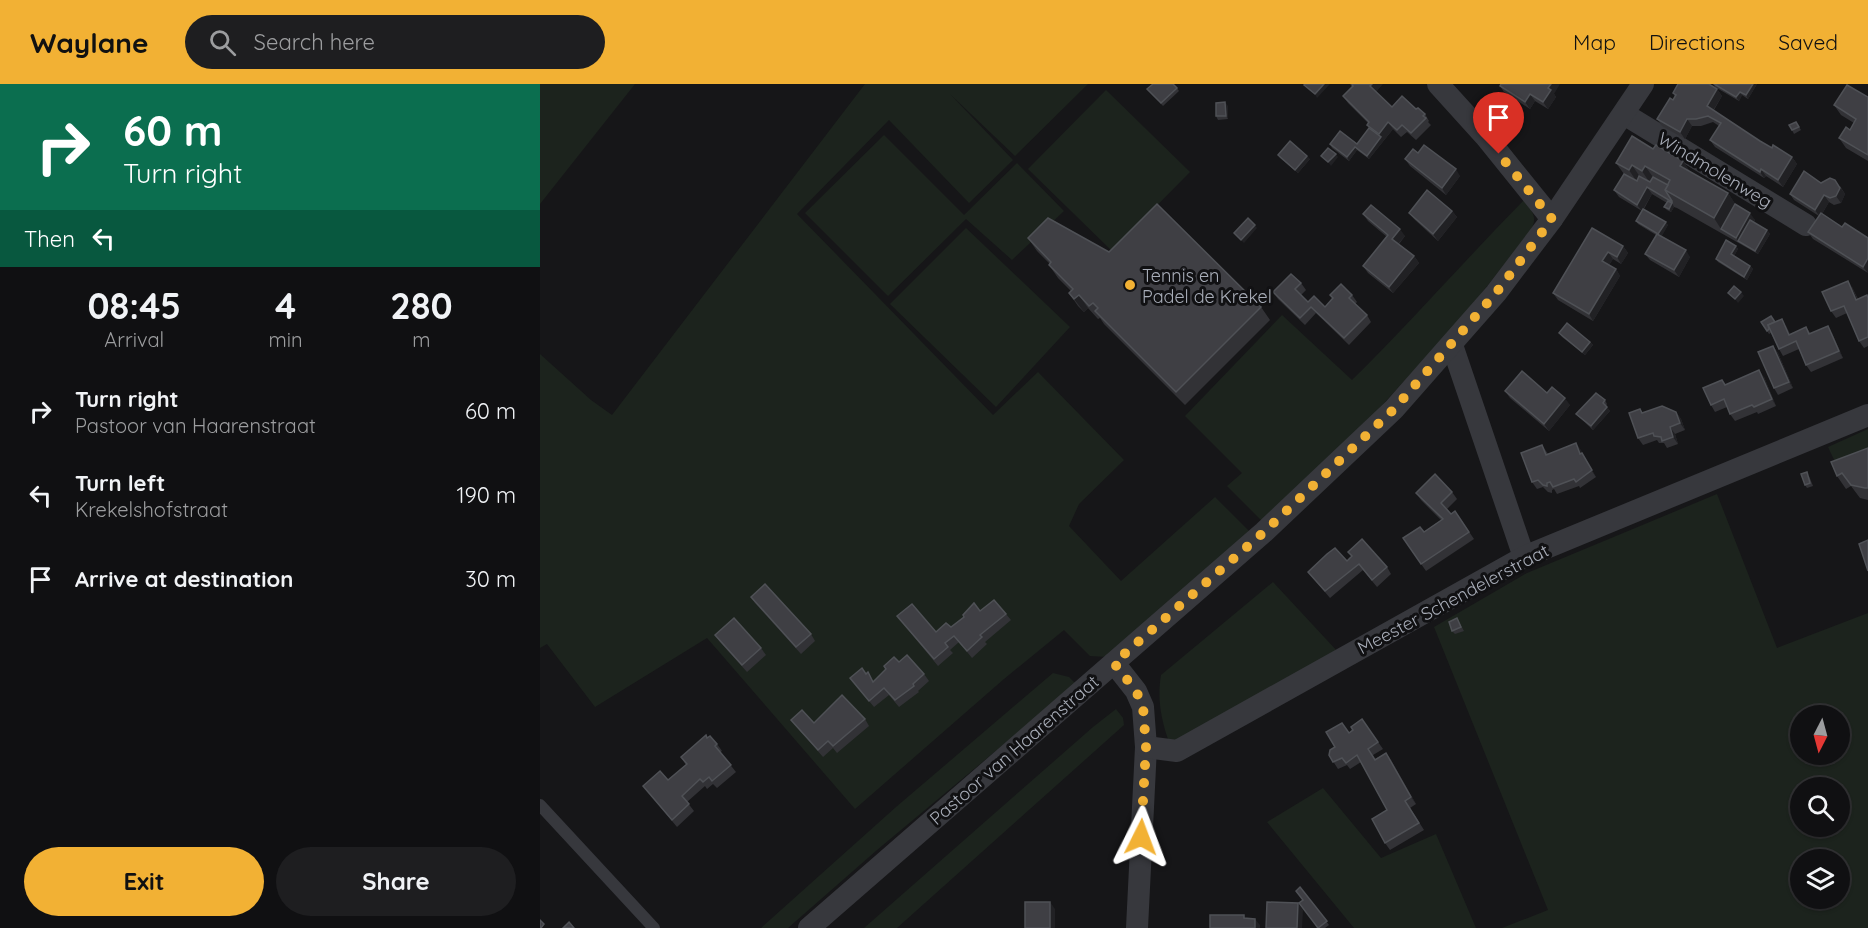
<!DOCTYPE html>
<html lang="en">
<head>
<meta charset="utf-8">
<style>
  :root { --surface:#101012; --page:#1e1e20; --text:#f1f3f6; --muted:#9c9d9f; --line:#303032; --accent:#f2b134 }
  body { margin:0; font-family:Quicksand,sans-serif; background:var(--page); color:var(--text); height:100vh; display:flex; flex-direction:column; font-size:22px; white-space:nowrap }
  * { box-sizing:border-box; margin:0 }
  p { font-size:20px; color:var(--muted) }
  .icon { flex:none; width:33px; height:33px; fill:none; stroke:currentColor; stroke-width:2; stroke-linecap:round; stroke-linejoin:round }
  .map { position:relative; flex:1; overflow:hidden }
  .panel { display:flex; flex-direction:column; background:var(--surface); width:540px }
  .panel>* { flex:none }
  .banner { background:#0b6e4f; color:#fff; overflow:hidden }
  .needle { width:39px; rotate:186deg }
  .tools { position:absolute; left:1250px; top:621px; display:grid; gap:12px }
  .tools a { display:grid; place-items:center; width:60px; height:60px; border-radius:50%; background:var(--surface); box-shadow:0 2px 4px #0004,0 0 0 2px var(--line); font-size:30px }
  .pin { position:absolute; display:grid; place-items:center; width:51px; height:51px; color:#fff; margin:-62px -26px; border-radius:50% 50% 50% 0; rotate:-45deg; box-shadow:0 0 6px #0007 }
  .pin .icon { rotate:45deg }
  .me { position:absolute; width:66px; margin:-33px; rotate:3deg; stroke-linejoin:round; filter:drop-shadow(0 0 4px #0008) }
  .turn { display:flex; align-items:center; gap:21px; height:126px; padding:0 24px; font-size:27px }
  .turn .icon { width:78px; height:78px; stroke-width:2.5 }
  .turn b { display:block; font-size:42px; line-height:51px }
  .then { display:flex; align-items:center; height:57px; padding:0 24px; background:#0003; gap:12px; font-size:22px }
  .eta { display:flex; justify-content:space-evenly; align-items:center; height:102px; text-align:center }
  .eta b { font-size:36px; font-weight:700; line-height:42px }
  .button { display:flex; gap:12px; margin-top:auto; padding:12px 24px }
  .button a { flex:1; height:69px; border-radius:36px; background:var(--accent); color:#111; font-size:24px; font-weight:700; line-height:69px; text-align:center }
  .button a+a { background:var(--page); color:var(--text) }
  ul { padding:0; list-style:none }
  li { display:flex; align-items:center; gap:18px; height:84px; padding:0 24px }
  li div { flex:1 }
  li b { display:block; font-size:22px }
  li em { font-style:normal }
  header { display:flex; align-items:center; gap:36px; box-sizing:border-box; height:84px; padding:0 30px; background:var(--accent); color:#111 }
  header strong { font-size:28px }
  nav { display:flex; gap:33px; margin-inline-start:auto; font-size:21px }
  .search { width:420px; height:54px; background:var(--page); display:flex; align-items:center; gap:15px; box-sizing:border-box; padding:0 21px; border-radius:33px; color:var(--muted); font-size:22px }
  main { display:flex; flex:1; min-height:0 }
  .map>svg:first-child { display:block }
</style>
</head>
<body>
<header>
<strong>Waylane</strong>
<div class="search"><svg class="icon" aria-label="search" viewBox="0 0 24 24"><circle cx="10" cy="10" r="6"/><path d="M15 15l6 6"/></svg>Search here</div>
<nav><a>Map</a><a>Directions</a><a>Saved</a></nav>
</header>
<main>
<section class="panel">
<div class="banner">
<div class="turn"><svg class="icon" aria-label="right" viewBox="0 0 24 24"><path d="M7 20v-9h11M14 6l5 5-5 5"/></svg><div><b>60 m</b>Turn right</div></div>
<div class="then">Then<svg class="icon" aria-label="left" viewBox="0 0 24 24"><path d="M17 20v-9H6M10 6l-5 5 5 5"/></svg></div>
</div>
<div class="eta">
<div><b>08:45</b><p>Arrival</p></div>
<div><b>4</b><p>min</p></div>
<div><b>280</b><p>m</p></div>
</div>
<ul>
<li><svg class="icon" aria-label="right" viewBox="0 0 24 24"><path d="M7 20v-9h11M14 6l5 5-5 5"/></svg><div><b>Turn right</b><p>Pastoor van Haarenstraat</p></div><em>60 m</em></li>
<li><svg class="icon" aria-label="left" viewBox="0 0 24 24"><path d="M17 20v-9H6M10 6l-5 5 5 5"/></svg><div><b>Turn left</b><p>Krekelshofstraat</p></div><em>190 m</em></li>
<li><svg class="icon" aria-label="arrive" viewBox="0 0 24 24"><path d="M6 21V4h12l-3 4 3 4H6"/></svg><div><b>Arrive at destination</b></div><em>30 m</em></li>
</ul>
<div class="button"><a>Exit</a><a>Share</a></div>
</section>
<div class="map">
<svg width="1328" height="844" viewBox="0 0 1328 844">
  <rect width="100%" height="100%" fill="#161618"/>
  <g fill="#1c231d" fill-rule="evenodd">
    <polygon points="0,0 95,0 0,120"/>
    <polygon points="325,0 548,0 475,72 410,10 473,76 429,119 349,36 257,130 453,331 498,288 584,376 539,420 529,442 581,497 675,413 710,448 567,573 550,572 524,546 464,595 315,725 167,554 55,623 7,560 0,564 0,270 51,316 72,331"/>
    <polygon points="566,6 650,88 572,167 488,85"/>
    <polygon points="344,51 424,131 477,79 524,127 472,176 426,135 348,212 265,129"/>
    <path d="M984,116C992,127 998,133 991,146L923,233L834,330L722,437L687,402L702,389L645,332L742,231L812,296C871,238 926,175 984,116Z"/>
    <polygon points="426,144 530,243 456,323 350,220"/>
    <polygon points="1328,345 1328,373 1297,382 1288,363"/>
    <path d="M1177,410L1237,564L1328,529V844H962L1008,826L894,543L987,489ZM1260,632H1299V670H1260ZM1260,704H1299V742H1260ZM1260,776H1299V814H1260Z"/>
    <path d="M733,498L798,568L646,657L629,658C621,636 617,614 621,591Z"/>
    <polygon points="513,589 529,593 536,600 337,766 248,844 221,844 356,723"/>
    <polygon points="576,625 583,634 584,641 357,844 324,844 553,643"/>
    <polygon points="783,704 841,774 896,750 936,844 814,844 727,738"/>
  </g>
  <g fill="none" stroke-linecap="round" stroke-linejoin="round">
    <polyline stroke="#37383d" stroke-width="12" points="0,721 114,844"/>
    <g stroke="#37383d" stroke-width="22">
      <polyline points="898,0 946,53 1012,135"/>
      <polyline points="1084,30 1266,141"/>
      <polyline points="912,261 984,473"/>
      <polyline points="574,579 596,607 603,623 606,663 597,844"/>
      <polyline points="606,663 637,667 984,473 1328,331"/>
      <polyline points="269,844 724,448 854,325 956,209 1012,135 1103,0"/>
    </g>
  </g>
  <g fill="#323236">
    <polygon points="810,0 842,0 836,8 852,23 876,25 885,30 889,37 888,38 891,41 876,56 867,48 861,53 853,45 829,75 817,66 809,77 792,64 790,60 817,60 829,44 827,41 828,39 808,19 803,12 812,3"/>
    <polygon points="1174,0 1217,0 1208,15 1202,11 1199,17 1175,3"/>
    <polygon points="960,2 1014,10 1016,13 1008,25 995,17 990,25 964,8"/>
    <polygon points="637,4 639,7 623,22 607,5"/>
    <polygon points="1177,5 1182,12 1174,26 1220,57 1232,64 1252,73 1257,80 1243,103 1226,92 1224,94 1175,63 1170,56 1179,42 1173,38 1161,42 1152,42 1145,55 1122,42 1117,35 1135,13 1133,9"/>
    <polygon points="1328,13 1328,77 1306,64 1299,54 1310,46 1314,39 1301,31 1294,21"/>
    <polygon points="688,22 688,35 678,36 676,32"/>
    <polygon points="1256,38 1261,46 1254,50 1252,46"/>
    <polygon points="878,69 920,92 906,111 870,82 865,75"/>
    <polygon points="738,71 770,75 758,89 740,74"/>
    <polygon points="1143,77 1150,88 1188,109 1195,120 1215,136 1214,138 1227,146 1230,150 1218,170 1137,124 1134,123 1131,128 1127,126 1124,123 1127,119 1112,110 1104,125 1128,141 1121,152 1150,173 1139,193 1110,176 1105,170 1116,151 1098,140 1096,137 1102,127 1079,113 1074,106 1084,90 1076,79"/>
    <polygon points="1281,99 1300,102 1305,110 1301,119 1294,121 1289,118 1282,130 1302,143 1328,189 1273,155 1268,148 1279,132 1254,116 1250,110"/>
    <polygon points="912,127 917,133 898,157 874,135 869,129"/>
    <polygon points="823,130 865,152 859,160 874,172 879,179 853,209 828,189 823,182 847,153 828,137"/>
    <polygon points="1052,144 1083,162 1088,169 1081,180 1073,175 1069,181 1076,185 1080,192 1053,237 1018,216 1013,209"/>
    <polygon points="488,154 569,168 721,223 730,236 645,321 564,240 560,234 558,235 548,224 544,228 538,222 529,209 531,207 518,194 509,181 510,180 497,167"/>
    <polygon points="1196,162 1198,165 1194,172 1210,182 1213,185 1207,196 1178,178 1176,175"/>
    <polygon points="761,199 766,206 761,211 768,218 785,223 792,214 790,211 812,211 817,218 815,220 827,231 831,238 809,261 776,229 765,241 738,215 733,208"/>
    <polygon points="1312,203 1318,215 1328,213 1328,262 1324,264 1319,257 1307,229 1296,234 1291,227"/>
    <polygon points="1221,238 1235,238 1246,242 1250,250 1266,243 1271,250 1292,249 1303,274 1271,288 1266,281 1259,265 1243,272 1239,265 1231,249 1229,250"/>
    <polygon points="1019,249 1050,258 1053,261 1045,271 1022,253"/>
    <polygon points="1233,262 1238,269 1253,304 1238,311 1234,304"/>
    <polygon points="1224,293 1236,322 1218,330 1217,328 1195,337 1190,330 1187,323 1175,328 1171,321 1182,296 1186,301"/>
    <polygon points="965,307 1007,309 1030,321 1009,347 970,314"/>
    <polygon points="1065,316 1067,320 1066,322 1070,327 1053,346 1039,333 1036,330"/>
    <polygon points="1103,328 1136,328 1141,335 1145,346 1135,350 1138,360 1127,364 1124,359 1119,359 1117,356 1103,361 1098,354"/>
    <polygon points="1036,359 1056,393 1040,404 1039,402 1017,410 1014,405 1012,406 1012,409 1008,408 1003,403 997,405 992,398 1002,361 1008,370"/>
    <polygon points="1328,364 1328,416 1320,414 1311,402 1306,405 1297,392"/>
    <polygon points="1269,392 1273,402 1267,404 1265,401"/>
    <polygon points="912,408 917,415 907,425 911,430 915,427 934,455 886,487 863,454 884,448 901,436 881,416 876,409"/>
    <polygon points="808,468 847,483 851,490 837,503 823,486 790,514 768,488 807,477 812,473"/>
    <polygon points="211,513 271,550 275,557 261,570 215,519"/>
    <polygon points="440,527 466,530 471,536 445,558 447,560 432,574 419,558 410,566 413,569 398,582 357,532 396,548 411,543"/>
    <polygon points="917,534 924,547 915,550 912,547"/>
    <polygon points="175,551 221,564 226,571 207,588 180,558"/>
    <polygon points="359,578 384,590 389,597 378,607 379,608 359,623 349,611 334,623 310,594 334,597 346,586 344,582"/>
    <polygon points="325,635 329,642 297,669 293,664 283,673 256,642 251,636 274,639"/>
    <polygon points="822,635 843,665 833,671 835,675 846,669 851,676 876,720 870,724 884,746 850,766 845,759 847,726 821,678 810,685 807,681 798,685 789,671 795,663"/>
    <polygon points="167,654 177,660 182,667 180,668 196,688 177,704 173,700 167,705 165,702 147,718 154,727 137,743 103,702 128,696 146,681 141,673"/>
    <polygon points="760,803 789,841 785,844 777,844 763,816"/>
  </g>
  <g fill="#212124">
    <polygon points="784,0 790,0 777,14 775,10"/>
    <polygon points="832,0 843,0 835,9 830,2"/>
    <polygon points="1011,0 1020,0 1014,10 1016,13 1008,25 1003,18 1008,4"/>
    <polygon points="1213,0 1217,0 1208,15 1206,11"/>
    <polygon points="1177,5 1182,12 1172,28 1167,22"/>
    <polygon points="1200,8 1202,11 1199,17 1196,13"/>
    <polygon points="990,10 995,17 990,25 985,18"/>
    <polygon points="685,18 688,22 688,35 686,32"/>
    <polygon points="1147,35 1152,42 1145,55 1140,48"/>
    <polygon points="848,38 853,45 829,75 827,72 841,53 839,50"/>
    <polygon points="815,63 817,66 809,77 807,73"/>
    <polygon points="796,70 798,73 791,82 788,78"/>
    <polygon points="767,72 770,75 758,89 755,86"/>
    <polygon points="1252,73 1257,80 1243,103 1238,96"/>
    <polygon points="1143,77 1155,95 1140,82"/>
    <polygon points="1092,81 1104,99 1101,104 1089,86"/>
    <polygon points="1105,82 1118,100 1114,105 1102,87"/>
    <polygon points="916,85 920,92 906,111 902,104"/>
    <polygon points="1221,85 1226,92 1224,94 1220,88"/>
    <polygon points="1295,96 1305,110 1301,119 1296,112"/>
    <polygon points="1107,103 1112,110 1102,127 1097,121"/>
    <polygon points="1188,109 1200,127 1181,145 1174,134"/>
    <polygon points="1284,111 1289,118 1280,133 1275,126"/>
    <polygon points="1132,119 1134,123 1131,128 1129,125"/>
    <polygon points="912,127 917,133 898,157 893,150"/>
    <polygon points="1210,129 1215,136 1202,159 1198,157 1196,154"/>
    <polygon points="1126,138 1128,141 1121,154 1118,150"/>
    <polygon points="715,141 717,144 704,159 701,156"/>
    <polygon points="860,145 865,152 857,161 852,155"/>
    <polygon points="1227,146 1230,150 1218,170 1215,167"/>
    <polygon points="1083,162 1088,169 1081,180 1077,173"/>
    <polygon points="1196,162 1198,165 1193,174 1191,170"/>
    <polygon points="1146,166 1150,173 1139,193 1134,186"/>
    <polygon points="1068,168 1073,175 1067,184 1062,177"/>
    <polygon points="874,172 879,179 853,209 849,203"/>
    <polygon points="1328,174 1328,189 1323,183"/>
    <polygon points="1210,182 1213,185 1207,196 1204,193"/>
    <polygon points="1076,185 1080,192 1053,237 1049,230"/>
    <polygon points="1308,197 1312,203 1321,223 1316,216"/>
    <polygon points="1201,208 1204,212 1198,219 1195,215"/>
    <polygon points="539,211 548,224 544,228 534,215"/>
    <polygon points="1242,235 1246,242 1254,258 1249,251"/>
    <polygon points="1288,242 1292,249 1303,274 1299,267"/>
    <polygon points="1050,258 1053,261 1045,271 1042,268"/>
    <polygon points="1233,262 1238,269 1253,304 1249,298"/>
    <polygon points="1219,286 1224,293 1236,322 1232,315"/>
    <polygon points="1025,314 1030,321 1009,347 1004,340"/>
    <polygon points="1067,323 1070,327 1053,346 1051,342"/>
    <polygon points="1136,328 1141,335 1145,346 1140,339"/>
    <polygon points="1130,343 1135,350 1138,360 1133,353"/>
    <polygon points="1036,359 1041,366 1043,370 1056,393 1040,370"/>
    <polygon points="846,669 851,676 876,720 871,713"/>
    <polygon points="510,818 515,825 515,844 510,844"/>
    <polygon points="758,819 763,826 762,844 757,844"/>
    <polygon points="715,835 720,841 720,844 715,844"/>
  </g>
  <g fill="#3f3f44" stroke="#4f5156" stroke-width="1.5">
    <polygon points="613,0 633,0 637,4 621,19 607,5"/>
    <polygon points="765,0 784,0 775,10 764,1"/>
    <polygon points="812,0 832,0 830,2 852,23 862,12 876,25 878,24 885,30 883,32 886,34 871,49 862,41 857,46 848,38 839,50 827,41 829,38 803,12 813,2"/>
    <polygon points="961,0 1011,0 1008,4 1011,6 1003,18 990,10 985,18 960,2"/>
    <polygon points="1138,0 1169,0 1177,5 1167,22 1220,57 1232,64 1233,61 1252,73 1238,96 1221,85 1220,88 1170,56 1181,39 1168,32 1156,35 1147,35 1140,48 1117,35 1130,14 1133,16 1136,11 1133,9"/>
    <polygon points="1174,0 1213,0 1206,11 1200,8 1196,13"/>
    <polygon points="1307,1 1328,13 1328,71 1299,54 1306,43 1310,46 1316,35 1294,21"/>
    <polygon points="685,18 686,32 676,32 676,19"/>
    <polygon points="1256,38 1259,43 1252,46 1249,41"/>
    <polygon points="829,44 841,53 827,72 815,63 807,73 790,60 800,47 817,60"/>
    <polygon points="1092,52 1113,65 1116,61 1143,77 1140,82 1188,109 1174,134 1125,106 1130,96 1105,82 1102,87 1092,81 1089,86 1076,79"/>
    <polygon points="750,57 767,72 755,86 738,71"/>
    <polygon points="884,61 916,85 902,104 865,75 873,65 878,69"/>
    <polygon points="788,64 796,70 788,78 781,72"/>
    <polygon points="1264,87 1281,99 1290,94 1295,96 1300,104 1296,112 1290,114 1284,111 1275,126 1250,110"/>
    <polygon points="1084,90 1097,97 1099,92 1110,98 1113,93 1128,101 1125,106 1132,117 1132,118 1107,103 1097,121 1074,106"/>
    <polygon points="887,106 912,127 893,150 869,129"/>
    <polygon points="1128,117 1132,119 1129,125 1124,123"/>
    <polygon points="617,120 721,223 636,308 555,227 558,224 553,219 549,222 539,211 534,215 529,209 533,205 509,181 511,178 488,154 508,134 569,168"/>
    <polygon points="1195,120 1210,129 1196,154 1181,145"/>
    <polygon points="831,121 860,145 852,155 874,172 849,203 823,182 848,151 823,130"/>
    <polygon points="1103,125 1126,138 1118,150 1096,137"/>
    <polygon points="1281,129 1302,143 1305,139 1328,154 1328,174 1323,183 1268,148"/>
    <polygon points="708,134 715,141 701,156 694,149"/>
    <polygon points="1210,136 1227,146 1215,167 1198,157"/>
    <polygon points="1052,144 1083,162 1077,173 1068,168 1062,177 1076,185 1049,230 1013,209"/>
    <polygon points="1117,150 1146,166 1134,186 1105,170"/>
    <polygon points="1186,156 1196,162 1191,170 1210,182 1204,193 1176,175"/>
    <polygon points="751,190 761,199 755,205 768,218 774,212 785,223 793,214 790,211 801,200 812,211 809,214 827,231 804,254 771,223 760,234 733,208"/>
    <polygon points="1308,197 1316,216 1327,211 1328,214 1328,253 1319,257 1304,222 1291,227 1282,208"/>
    <polygon points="1194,202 1201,208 1195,215 1188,209"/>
    <polygon points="1231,232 1235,238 1228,241 1229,245 1227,247 1221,238"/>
    <polygon points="1242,235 1249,251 1266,243 1269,250 1288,242 1299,267 1266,281 1256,257 1239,265 1228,241"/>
    <polygon points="1027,239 1050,258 1042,268 1019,249"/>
    <polygon points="1233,262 1249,298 1234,304 1218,268"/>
    <polygon points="1219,286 1232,315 1214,323 1212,321 1190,330 1184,315 1171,321 1163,304 1182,296 1185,301"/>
    <polygon points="982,287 1007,309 1012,303 1025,314 1004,340 965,307"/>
    <polygon points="1056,309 1065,316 1063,319 1067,323 1051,342 1036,330"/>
    <polygon points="1122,322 1136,328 1140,339 1130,343 1133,353 1122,357 1121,353 1114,352 1113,349 1098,354 1089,329 1100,325 1102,329"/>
    <polygon points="1036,359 1040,370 1042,369 1052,386 1036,398 1034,395 1013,403 1010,398 1007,399 1007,402 1003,401 998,396 992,398 981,369 1002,361 1006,371"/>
    <polygon points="1328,364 1328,404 1325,404 1311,401 1302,389 1297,392 1291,378"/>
    <polygon points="1267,388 1270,399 1265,401 1261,390"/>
    <polygon points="895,390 912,408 901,419 911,430 915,427 929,448 881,480 863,454 880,443 884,448 903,435 876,409"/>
    <polygon points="822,455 847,483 832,496 819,480 785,507 768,488 787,470 795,464 807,477 812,472 808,468"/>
    <polygon points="1328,456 1328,487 1319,460"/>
    <polygon points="225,500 271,550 256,563 211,513"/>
    <polygon points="454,516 466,530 440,551 442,553 427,567 414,552 405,559 408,563 394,575 357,532 372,520 396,548 406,539 411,543 424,533 423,531 434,519 440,527"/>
    <polygon points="194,534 221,564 202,581 175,551"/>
    <polygon points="917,534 921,543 912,547 909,538"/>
    <polygon points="367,571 384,590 373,600 374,602 355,616 344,604 329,617 310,594 322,584 326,590 328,588 333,598 346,585 344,582 354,573 359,578"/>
    <polygon points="302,611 325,635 293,662 288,657 278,666 251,636 262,626 274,639"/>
    <polygon points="822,635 838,658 828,665 835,676 846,669 871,713 865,717 879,739 845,759 832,735 847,726 817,671 806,679 802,674 793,678 789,671 790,666 795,663 786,648 802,639 809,649 813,646 811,643"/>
    <polygon points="166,651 167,654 170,652 177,660 175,662 191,681 172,697 169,693 163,698 160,695 142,712 149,720 132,736 103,702 120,687 128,696 147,680 141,673"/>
    <polygon points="760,803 787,837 778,844 759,819 763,816 756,807"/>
    <rect x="485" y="818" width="25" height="26"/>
    <polygon points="727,818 758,819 757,844 726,844"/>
    <polygon points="670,831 704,831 704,834 715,835 715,844 670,844"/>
    <polygon points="0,836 4,840 1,844 0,844"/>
    <polygon points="29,838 34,844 23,844"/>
  </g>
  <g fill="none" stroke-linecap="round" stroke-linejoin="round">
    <polyline stroke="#f2b134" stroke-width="10" stroke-dasharray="0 18" points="601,753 606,663 603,622 596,607 574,579 724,448 854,325 956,209 1012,135 959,70"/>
  </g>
  <circle fill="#f2b134" stroke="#111113" stroke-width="2" cx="590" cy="201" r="6"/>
  <g text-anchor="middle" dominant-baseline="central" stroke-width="6" stroke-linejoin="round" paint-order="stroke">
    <g font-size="18" fill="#a8adb8" stroke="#111113">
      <text transform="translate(1175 86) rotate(31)">Windmolenweg</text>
      <text transform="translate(913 515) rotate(-28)">Meester Schendelerstraat</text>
      <text transform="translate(474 666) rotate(-41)">Pastoor van Haarenstraat</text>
    </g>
    <g font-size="18" fill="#a8adb8" stroke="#111113" text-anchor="start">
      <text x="602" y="191">Tennis en<tspan x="602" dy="21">Padel de Krekel</tspan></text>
    </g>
  </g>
</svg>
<div class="tools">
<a><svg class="needle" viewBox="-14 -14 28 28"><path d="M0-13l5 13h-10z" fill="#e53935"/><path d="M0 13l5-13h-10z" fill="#9c9d9f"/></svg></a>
<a><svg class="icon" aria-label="search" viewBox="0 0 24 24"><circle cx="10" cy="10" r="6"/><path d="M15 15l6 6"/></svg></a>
<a><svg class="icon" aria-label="layers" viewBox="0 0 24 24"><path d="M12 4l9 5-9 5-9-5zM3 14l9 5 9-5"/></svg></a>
</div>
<div class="pin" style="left:959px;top:70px;background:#d93025"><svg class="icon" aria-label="arrive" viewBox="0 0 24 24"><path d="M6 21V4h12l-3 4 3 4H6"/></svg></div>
<svg class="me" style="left:601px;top:753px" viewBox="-20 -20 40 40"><path d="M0-17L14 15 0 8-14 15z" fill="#f2b134" stroke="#fff" stroke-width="4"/></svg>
</div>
</main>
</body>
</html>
